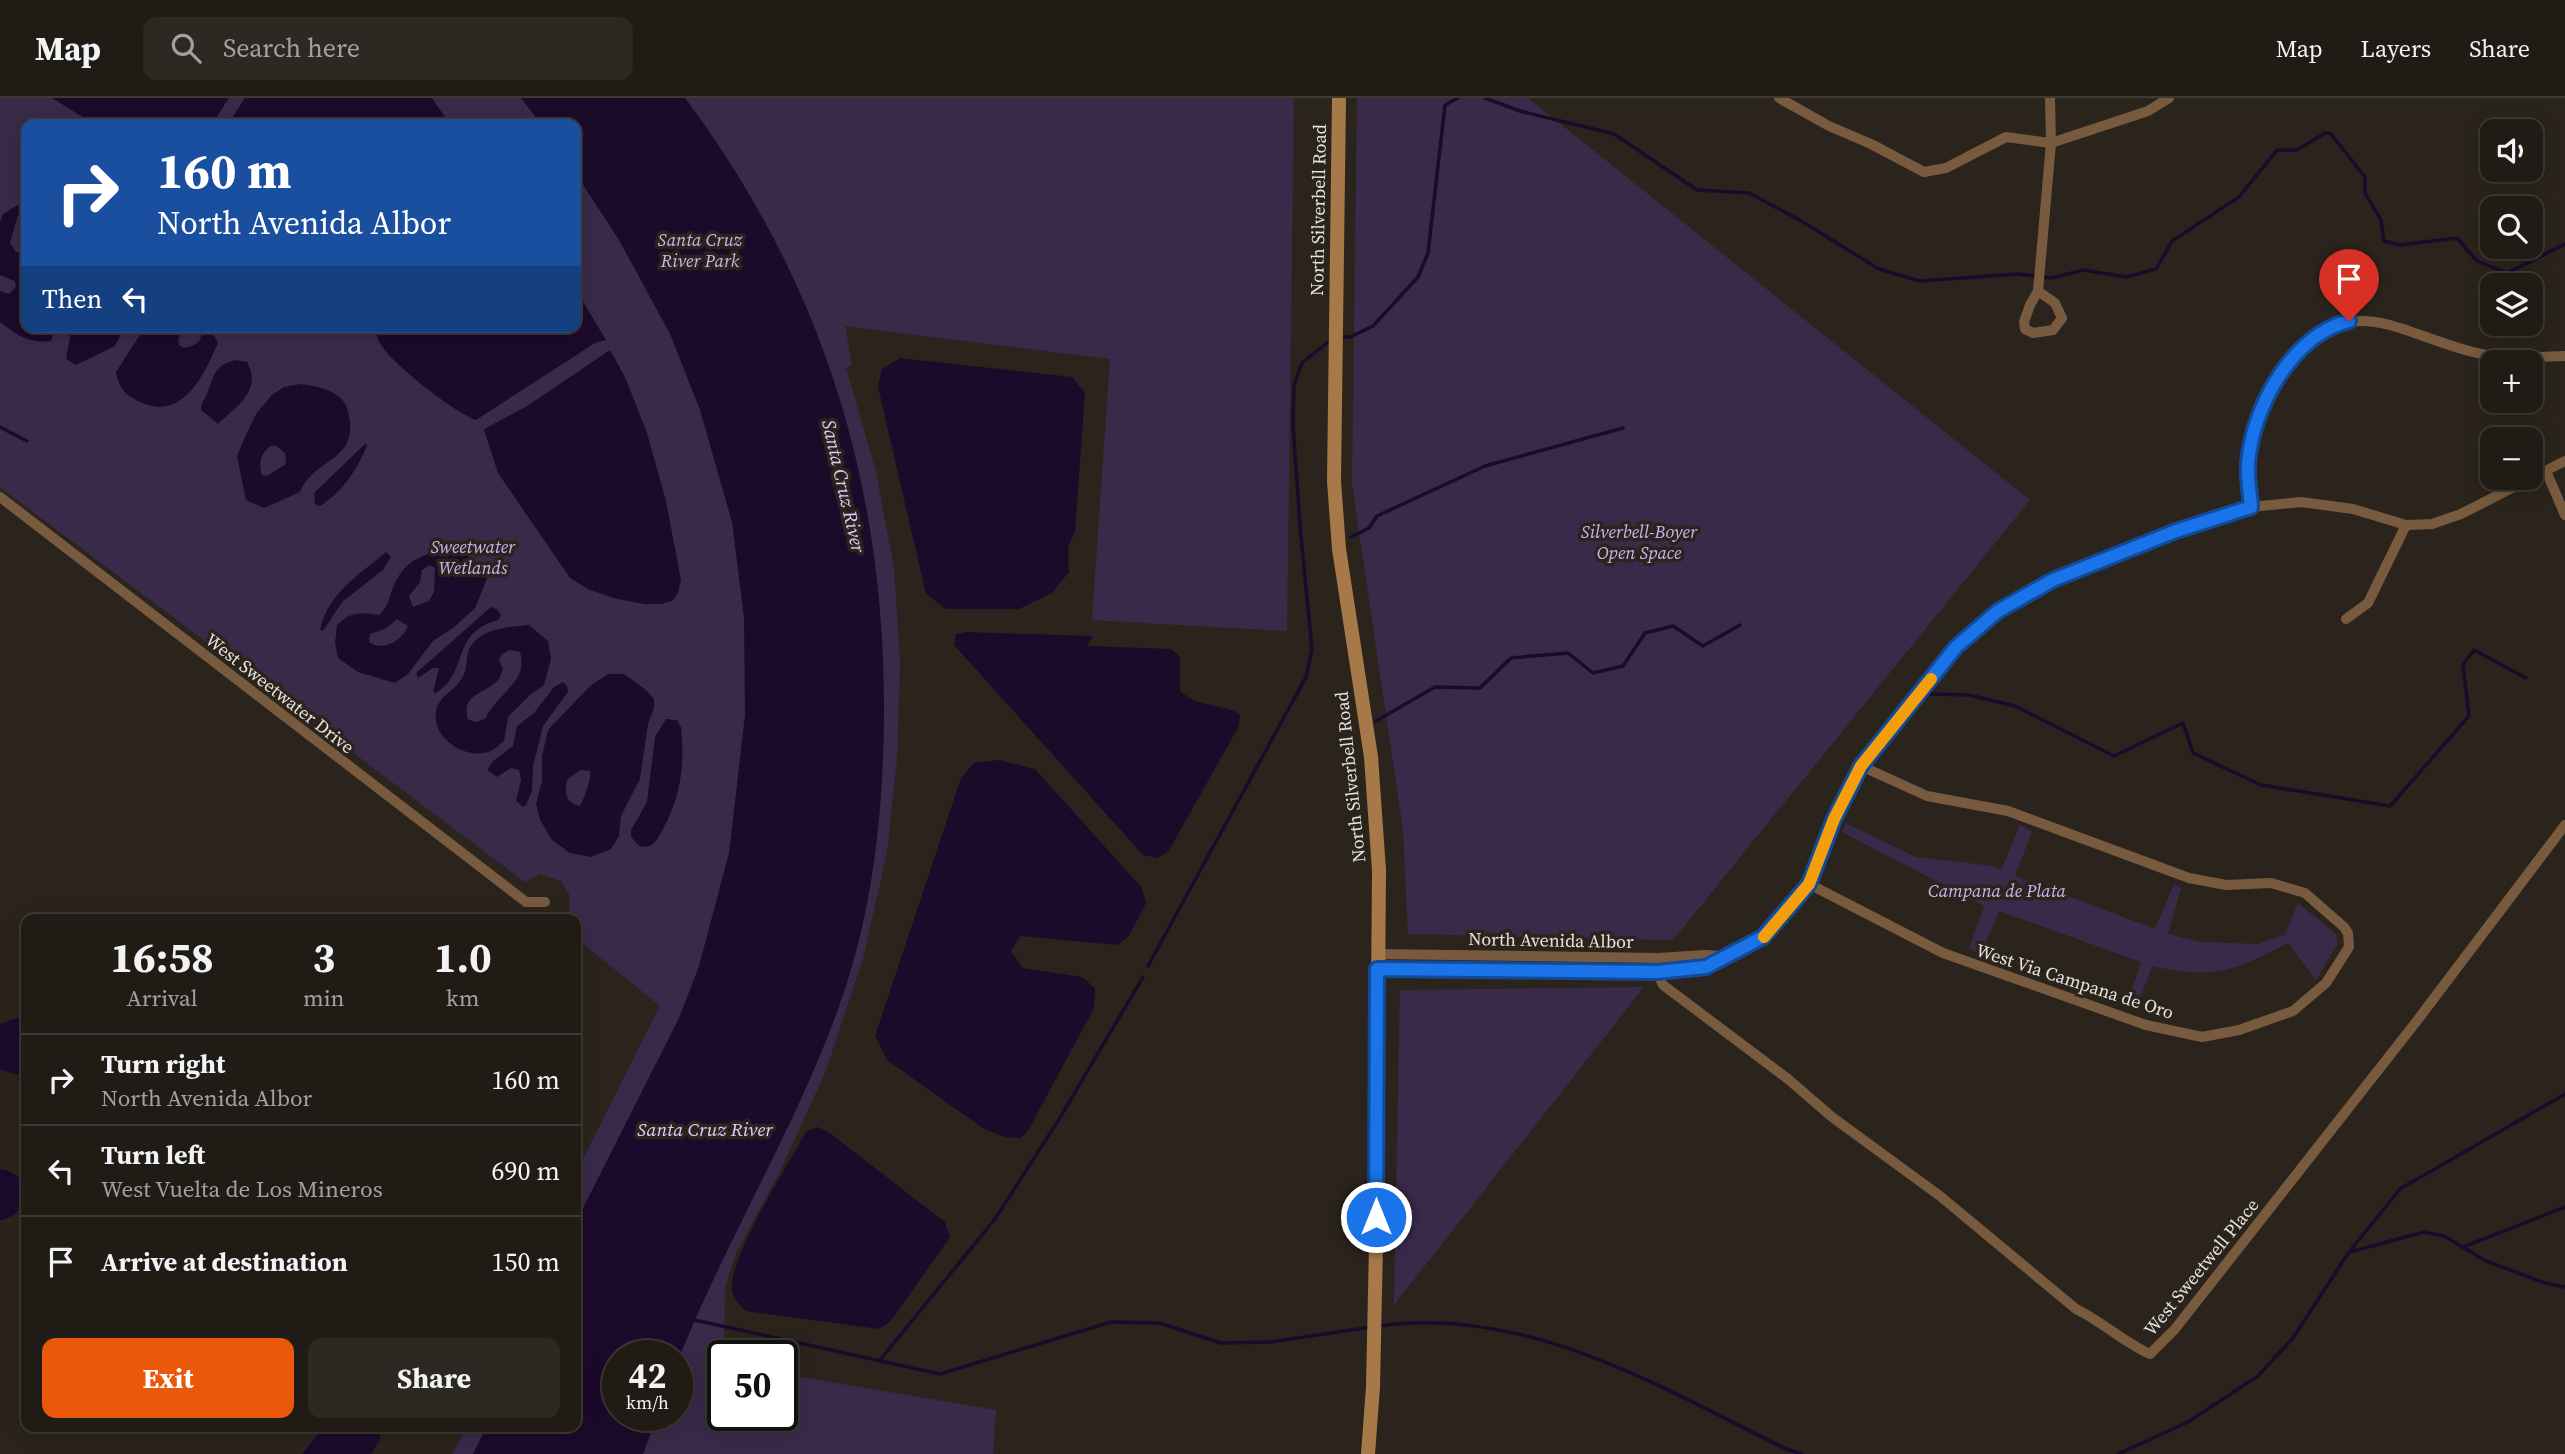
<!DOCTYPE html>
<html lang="en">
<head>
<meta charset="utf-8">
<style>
  :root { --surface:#201b15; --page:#2d2822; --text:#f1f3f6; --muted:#a2a1a0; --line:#3d3934; --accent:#ea580c }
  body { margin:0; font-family:"Source Serif 4",serif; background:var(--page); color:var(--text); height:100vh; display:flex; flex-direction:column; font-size:26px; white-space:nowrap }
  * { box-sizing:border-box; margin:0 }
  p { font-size:23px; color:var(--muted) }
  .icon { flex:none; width:38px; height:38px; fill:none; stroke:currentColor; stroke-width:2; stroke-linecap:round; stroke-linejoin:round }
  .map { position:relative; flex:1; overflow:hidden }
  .details { position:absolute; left:21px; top:816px; width:560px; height:518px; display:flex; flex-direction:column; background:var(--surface); border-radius:14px; box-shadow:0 4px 18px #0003,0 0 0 2px var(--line) }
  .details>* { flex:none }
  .banner { position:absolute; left:21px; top:21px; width:560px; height:214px; border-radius:14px; box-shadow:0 4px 18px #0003,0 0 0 2px var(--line); background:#1a4fa0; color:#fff; overflow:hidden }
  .tools { position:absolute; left:2480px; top:21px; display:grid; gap:14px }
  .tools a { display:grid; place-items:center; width:63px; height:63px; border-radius:14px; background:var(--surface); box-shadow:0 4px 18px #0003,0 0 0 2px var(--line); font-size:35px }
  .speed { position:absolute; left:602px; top:1242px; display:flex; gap:14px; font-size:35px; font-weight:700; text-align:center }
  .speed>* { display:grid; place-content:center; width:91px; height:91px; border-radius:50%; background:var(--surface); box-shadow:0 4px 18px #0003,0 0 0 2px var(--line); line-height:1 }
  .speed small { font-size:18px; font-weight:400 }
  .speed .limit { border:4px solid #111; border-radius:10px; background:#fff; color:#111 }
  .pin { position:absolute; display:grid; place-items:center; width:60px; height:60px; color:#fff; margin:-72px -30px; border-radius:50% 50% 50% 0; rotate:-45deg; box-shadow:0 0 7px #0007 }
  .pin .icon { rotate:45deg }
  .me { position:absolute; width:77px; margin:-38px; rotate:0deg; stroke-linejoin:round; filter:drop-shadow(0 0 5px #0008) }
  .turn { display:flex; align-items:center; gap:24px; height:147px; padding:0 21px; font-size:32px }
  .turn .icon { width:91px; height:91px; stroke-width:2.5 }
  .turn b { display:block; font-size:49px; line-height:60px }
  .then { display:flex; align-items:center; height:66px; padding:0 21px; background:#0003; gap:14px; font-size:26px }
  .eta { display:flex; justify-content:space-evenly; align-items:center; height:119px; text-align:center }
  .eta b { font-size:42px; font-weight:700; line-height:49px }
  .cta { display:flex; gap:14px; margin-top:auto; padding:14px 21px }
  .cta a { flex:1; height:80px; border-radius:14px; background:var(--accent); color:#fff; font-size:28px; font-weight:700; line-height:80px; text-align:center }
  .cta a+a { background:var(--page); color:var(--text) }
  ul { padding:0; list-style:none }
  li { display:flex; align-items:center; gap:21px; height:91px; padding:0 21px; border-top:2px solid var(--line) }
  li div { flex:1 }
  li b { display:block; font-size:26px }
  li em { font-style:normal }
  header { display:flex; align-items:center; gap:42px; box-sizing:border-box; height:98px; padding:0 35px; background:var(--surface); border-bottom:2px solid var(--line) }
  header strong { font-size:33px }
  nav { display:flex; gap:38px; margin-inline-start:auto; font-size:24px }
  .search { width:490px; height:63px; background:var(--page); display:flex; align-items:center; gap:18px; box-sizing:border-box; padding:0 24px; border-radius:14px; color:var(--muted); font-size:26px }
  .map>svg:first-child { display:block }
</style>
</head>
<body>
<header>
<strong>Map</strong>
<div class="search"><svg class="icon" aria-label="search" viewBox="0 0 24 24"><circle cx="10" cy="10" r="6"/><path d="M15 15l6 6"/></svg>Search here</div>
<nav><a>Map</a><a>Layers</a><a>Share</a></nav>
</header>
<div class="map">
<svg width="2565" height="1356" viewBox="0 0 2565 1356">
  <rect width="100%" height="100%" fill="#2b241c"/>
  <g fill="#3a2a4a" fill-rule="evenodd">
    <path d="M0,0H1294L1287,533L1092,522L1110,261L845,228L852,266L846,270L876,374L894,470L900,565L897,662L887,754L863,861L825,975L779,1075L736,1155L725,1190L723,1318H782V1276L996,1312L993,1356H452L467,1328H576V1075L660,908L576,840V821H558L569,814L570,798L561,783L540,776L525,784L0,389ZM26,26H576V229H26ZM618,1258H677V1318H618Z"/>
    <polygon points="1357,0 1528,0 2030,402 1673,842 1408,836 1403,732 1352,386"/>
    <path d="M1845,725L1916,759L1993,768L2001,772L2020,727L2032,733L2015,778L2155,831L2174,786L2181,790L2168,836L2201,844L2258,846L2285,836L2298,805L2336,836L2337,847L2316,882L2288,845C2235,873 2214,882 2152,868L2136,912L2126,910L2141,864L1999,813L1981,856L1969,850L1984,808L1842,734Z"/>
    <polygon points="1644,889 1394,1207 1400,892"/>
  </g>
  <g fill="#1c0a2b" fill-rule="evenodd">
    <polygon points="52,0 229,0 212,26 94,26"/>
    <polygon points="245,0 432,0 450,26 228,26"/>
    <path d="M521,0H685C824,186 886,390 884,621C883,711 874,801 846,888C803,1019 728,1136 677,1265V1258H618V1318H657L643,1356H473L487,1328H576V1124L680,918L699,868L729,755L745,617L744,520L732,424L700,312L670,236L619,142L576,76V26H541Z"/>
    <path d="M26,102V115L18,117L10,145L16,154H26V229H56L51,243C29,246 17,237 0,224V193L9,196L16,189L15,183L0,177V124L3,116Z"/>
    <path d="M576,192L606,242L595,245L476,322C457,316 391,266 380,245C377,240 376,235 376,229H576Z"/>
    <polygon points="72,229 125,229 115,248 76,267 66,261"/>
    <path d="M145,229H186L178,241L179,247L184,250C196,248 204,243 201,229H209L218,245C203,279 182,325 138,303C125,297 118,288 116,274Z"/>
    <polygon points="610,252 625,279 647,335 666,403 681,482 678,495 672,503 661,506 644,506 613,500 588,491 570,480 498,375 484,332 486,330 527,308"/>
    <polygon points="900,260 1072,279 1085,295 1075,434 1068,449 1069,474 1052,495 1019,511 946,511 926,496 878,289 882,271"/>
    <path d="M237,262L247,264C263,292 236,309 218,326L201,312C201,304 204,303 207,296C214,278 214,266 237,262Z"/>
    <path d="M300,286C316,288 341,292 347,310C363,365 315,357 300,394L264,410L246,402L237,358L245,339L256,316L272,297L284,289ZM271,348H276L285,355L286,366L267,378L262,377C258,366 261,354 271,348Z"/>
    <path d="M366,345L367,348C356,372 344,393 320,408L315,406L314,395Z"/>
    <path d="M454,452C470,458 482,464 487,481L475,510L453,530L433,543L408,576L395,585L358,574L338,560L335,545L337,527C351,513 361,514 379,517C389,509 389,498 394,487C406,460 427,454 454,452ZM430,467L435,470L434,494L429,503L413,509L409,498L420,484L422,472ZM397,521L408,528C402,543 383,554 369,544L370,536L385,531Z"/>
    <path d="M386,454L391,459L383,472L342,504L323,533L320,532C328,495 359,477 386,454Z"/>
    <path d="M491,509L497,511L501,517L498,522C449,536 471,572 436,595L433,594L439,570H433L418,580L416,575Z"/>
    <path d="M529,527L548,543L551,561L544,587L530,597L508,619L504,643C500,646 495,651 491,653C466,663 431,640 436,613C439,597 455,593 462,580C467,573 466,563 468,554C476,531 508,529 529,527ZM510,552L520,554C529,584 498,594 485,621L475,624L468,621C460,596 486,596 498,582C501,579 501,575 503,571L499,562L502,556Z"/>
    <path d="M966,534L1093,538L1087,548L1172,551L1180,560V593C1201,611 1218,604 1240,616L1239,628L1168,754L1157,760L1143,757L954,547L956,536Z"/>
    <path d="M608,576H624L646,592L654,601V610L648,626L640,681L621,718L619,738L611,751L591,759L570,755L552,742L540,722L536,706L542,683V658L548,632L590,588ZM580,672L590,673C591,683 585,698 580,708C566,705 564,695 567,682Z"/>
    <polygon points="563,584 567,588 568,594 543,628 533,668 532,693 526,707 523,709 516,703 521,682 519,672 511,670 497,679 487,672 493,663 513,648 517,628 534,615 554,589"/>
    <path d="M666,621L677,622L681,629C685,666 681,698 663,731C656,743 654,751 639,748L631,739V732L647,704L655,639Z"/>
    <polygon points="999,662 1035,671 1142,790 1146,805 1129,838 1117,847 1020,838 1011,853 1023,870 1082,879 1095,890 1094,910 1029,1031 1021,1040 1006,1039 984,1031 887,962 875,938 961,680 974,665"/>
    <polygon points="16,920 26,922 26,975 16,977 0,971 0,926"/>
    <path d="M817,1029L827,1033L945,1124L950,1139L891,1223L879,1231L746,1213C739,1206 733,1202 732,1191C728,1161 789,1065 806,1034Z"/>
    <path d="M0,1071C33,1075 33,1117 0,1122Z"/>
    <polygon points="324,1328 376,1328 381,1340 371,1356 302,1356"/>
  </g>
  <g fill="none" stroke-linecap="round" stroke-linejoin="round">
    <g stroke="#1c0a2b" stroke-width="3.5">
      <polyline points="1485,0 1520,13 1614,36 1697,92 1749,95 1798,121 1879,171 1920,183 2018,176 2052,180 2083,172 2126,179 2156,171 2172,143 2239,99 2277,52 2297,52 2325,35 2331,36 2365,79 2365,95 2381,122 2384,143 2399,147 2457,140 2477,163 2507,175 2565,146"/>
      <polyline points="1341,239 1350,239 1373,228 1418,179 1428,155 1445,7 1458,0"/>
      <polyline points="0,329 27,343"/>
      <polyline points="1351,439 1369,430 1377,418 1485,368 1623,330"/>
      <polyline points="1931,596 1969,597 2015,608 2114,658 2183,625 2193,655 2261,687 2390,708 2469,618 2463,566 2474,552 2526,580"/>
      <polyline points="1376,623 1435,589 1480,590 1511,560 1568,555 1593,575 1623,568 1645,535 1673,528 1703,548 1740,527"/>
      <polyline points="1148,868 1306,579 1312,552 1300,428 1293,326 1294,287 1302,265 1331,242"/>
      <polyline points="2463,1149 2565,1109"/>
      <polyline points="2350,1154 2424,1134 2444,1138 2486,1163 2545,1185 2565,1189"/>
      <polyline points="690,1221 940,1276 1111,1224 1159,1225 1221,1245 1270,1244 1372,1229"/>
      <path d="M1379,1228C1526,1207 1660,1289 1786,1351L1802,1356"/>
      <polyline points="879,1263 995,1121 1058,1023 1143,879"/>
      <polyline points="2118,1356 2188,1324 2258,1278 2293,1240 2349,1154 2400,1091 2565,996"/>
    </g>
    <g stroke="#785b3e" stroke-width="10">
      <polyline points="1779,0 1829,28 1871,46 1924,74 1946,70 2006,39 2051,45 2148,13 2169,0"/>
      <polyline points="2038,193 2055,205 2062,220 2053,232 2033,235 2025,231 2024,224 2030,207 2038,193 2051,45 2050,0"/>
      <polyline points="2546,373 2565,417"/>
      <polyline points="0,399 526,804 545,804"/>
      <path d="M2251,409C2247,357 2250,322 2282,278C2345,188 2386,230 2469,253C2500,262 2534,259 2565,258"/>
      <polyline points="2346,521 2368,505 2406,427"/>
      <polyline points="1809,786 1943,855 2146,927 2202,939 2239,932 2293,913 2326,885 2349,849 2348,835 2344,829 2305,795 2271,785 2226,787 2189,780 2008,713 1927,698 1861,668"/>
      <polyline points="1377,856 1658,860 1705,857 1724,858"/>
      <path d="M1658,860L1657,874L1663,887L1788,981L1832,1019L1940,1098L2076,1211C2103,1224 2123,1244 2150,1256L2175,1231L2416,924L2565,727"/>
      <polyline points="1376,871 1657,874 1706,869 1763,839 1809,786 1834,721 1861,668 1956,549 1998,513 2054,482 2176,434 2251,409 2301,404 2353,411 2406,427 2432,426 2461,416 2565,363"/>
    </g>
    <polyline stroke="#a77949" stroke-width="14" points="1339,0 1334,383 1339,451 1371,659 1379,772 1376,1147 1373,1289 1368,1356"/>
  </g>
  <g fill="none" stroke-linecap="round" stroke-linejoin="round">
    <defs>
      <path id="route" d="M1376,1119L1377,871L1657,874L1706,869L1763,839L1809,786L1834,721L1861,668L1956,549L1998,513L2053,482L2176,433L2251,409C2250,395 2247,380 2248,366C2252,310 2292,237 2349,223"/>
    </defs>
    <use href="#route" stroke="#114b97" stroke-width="18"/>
    <use href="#route" stroke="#1a73e8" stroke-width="12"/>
    <polyline stroke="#f59e0b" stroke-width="12" points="1764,839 1809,786 1834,721 1861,668 1931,581"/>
  </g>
  <g text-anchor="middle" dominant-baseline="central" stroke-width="7" stroke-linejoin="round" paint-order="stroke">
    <g font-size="18" fill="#e8e3de" stroke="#2b241c">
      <text transform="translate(1318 112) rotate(-89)">North Silverbell Road</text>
      <text transform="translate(280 595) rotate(38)">West Sweetwater Drive</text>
      <text transform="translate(1350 679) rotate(-96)">North Silverbell Road</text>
      <text transform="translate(1551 842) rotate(1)">North Avenida Albor</text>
      <text transform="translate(2075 883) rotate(18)">West Via Campana de Oro</text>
      <text transform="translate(2201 1169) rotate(-51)">West Sweetwell Place</text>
    </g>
    <g font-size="18" font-style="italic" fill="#cfb0f1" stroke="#2b241c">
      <text x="700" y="141">Santa Cruz<tspan x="700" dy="21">River Park</tspan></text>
      <text x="1639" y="433">Silverbell-Boyer<tspan x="1639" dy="21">Open Space</tspan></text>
      <text x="473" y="448">Sweetwater<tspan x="473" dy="21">Wetlands</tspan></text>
      <text x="1997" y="792">Campana de Plata</text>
    </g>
    <g font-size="19" font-style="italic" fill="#e2c9fe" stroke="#2b241c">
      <text transform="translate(844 388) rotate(77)">Santa Cruz River</text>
      <text x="705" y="1031">Santa Cruz River</text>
    </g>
  </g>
</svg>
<div class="tools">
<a><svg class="icon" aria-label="sound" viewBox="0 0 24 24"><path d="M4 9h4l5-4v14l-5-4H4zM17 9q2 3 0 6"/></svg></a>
<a><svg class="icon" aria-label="search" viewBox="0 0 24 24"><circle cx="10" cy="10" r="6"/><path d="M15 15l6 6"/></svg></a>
<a><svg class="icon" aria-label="layers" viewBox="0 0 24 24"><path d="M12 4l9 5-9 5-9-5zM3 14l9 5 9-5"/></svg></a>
<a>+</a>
<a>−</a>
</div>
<div class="speed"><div>42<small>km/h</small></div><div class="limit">50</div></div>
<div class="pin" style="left:2349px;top:223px;background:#d93025"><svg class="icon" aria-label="arrive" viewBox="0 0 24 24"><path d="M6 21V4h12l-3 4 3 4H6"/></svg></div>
<svg class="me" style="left:1376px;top:1119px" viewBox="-20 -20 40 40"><circle r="17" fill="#1a73e8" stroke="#fff" stroke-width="3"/><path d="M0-11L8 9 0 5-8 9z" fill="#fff"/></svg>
<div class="banner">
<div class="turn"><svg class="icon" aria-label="right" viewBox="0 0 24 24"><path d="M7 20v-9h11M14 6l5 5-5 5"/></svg><div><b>160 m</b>North Avenida Albor</div></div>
<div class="then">Then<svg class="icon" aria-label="left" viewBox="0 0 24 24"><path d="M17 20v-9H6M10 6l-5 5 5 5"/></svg></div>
</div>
<section class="details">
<div class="eta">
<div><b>16:58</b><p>Arrival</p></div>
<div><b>3</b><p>min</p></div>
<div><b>1.0</b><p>km</p></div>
</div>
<ul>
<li><svg class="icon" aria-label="right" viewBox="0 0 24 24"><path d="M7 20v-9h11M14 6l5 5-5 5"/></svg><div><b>Turn right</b><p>North Avenida Albor</p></div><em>160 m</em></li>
<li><svg class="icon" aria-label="left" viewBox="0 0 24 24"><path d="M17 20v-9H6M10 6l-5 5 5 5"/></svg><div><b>Turn left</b><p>West Vuelta de Los Mineros</p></div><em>690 m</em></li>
<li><svg class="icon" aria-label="arrive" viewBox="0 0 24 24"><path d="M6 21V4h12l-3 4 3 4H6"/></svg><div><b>Arrive at destination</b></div><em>150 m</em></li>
</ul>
<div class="cta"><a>Exit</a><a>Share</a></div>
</section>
</div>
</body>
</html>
